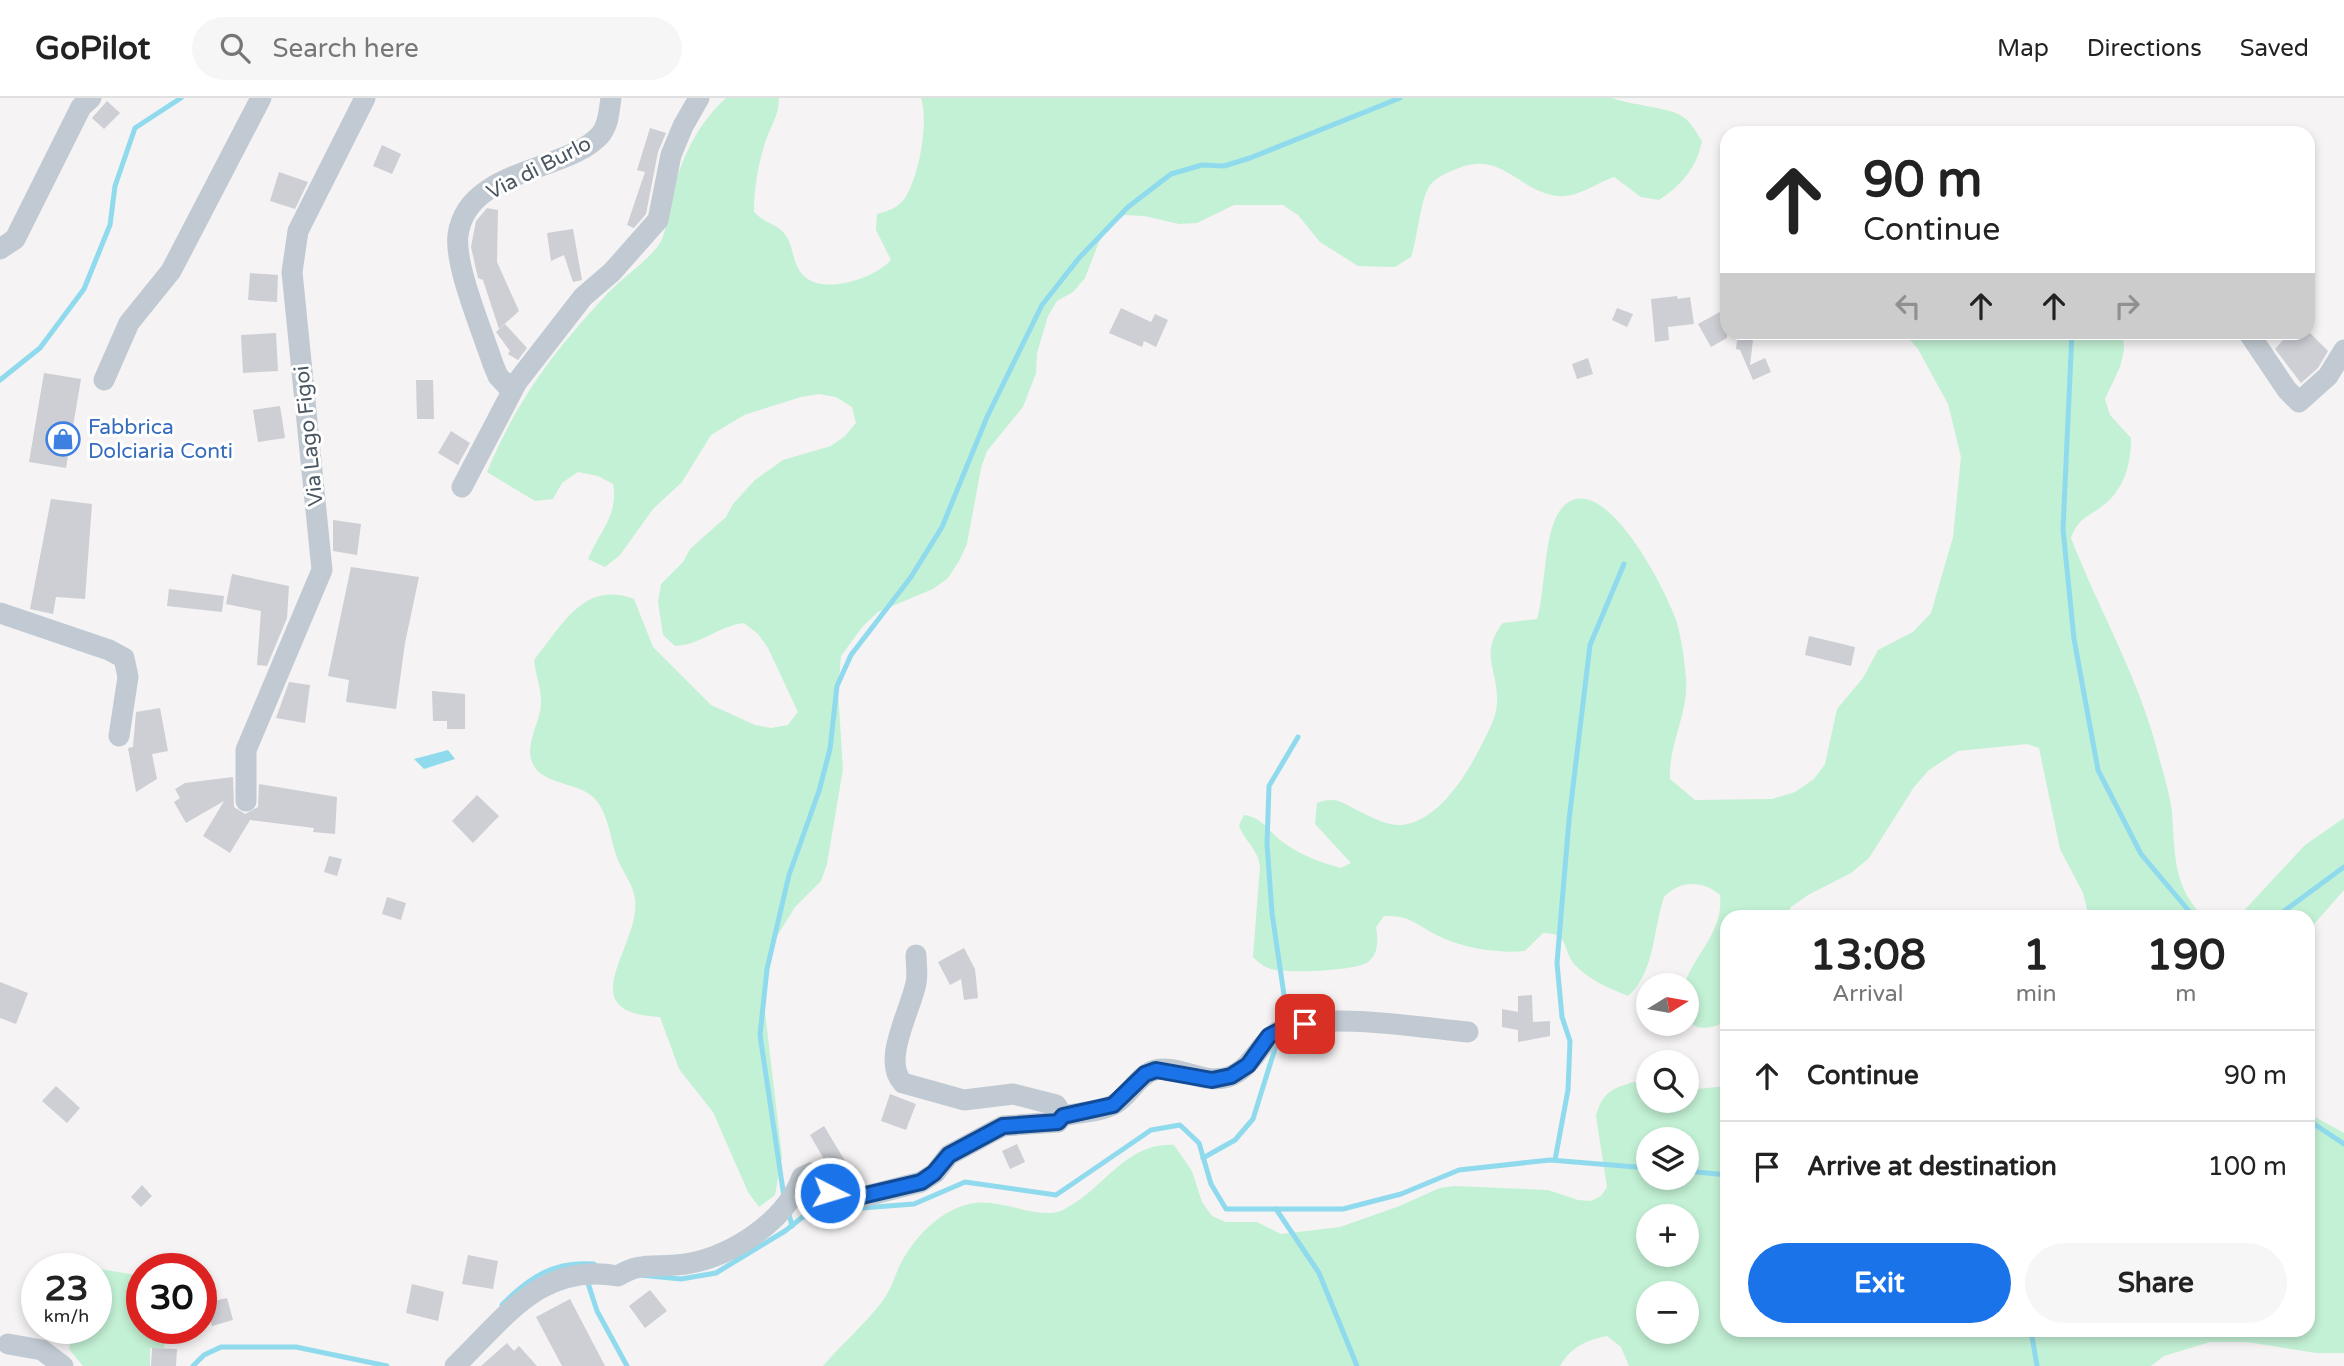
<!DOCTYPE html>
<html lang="en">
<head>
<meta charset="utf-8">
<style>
  :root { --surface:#fff; --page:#f6f6f6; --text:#222; --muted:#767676; --line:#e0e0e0; --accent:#1a73e8 }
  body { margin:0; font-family:"Varela Round",sans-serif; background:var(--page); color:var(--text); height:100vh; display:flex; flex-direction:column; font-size:26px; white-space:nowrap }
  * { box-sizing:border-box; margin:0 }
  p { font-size:23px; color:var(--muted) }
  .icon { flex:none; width:38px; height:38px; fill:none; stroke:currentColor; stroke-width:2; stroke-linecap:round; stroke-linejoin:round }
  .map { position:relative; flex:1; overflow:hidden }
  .panel { position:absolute; left:1720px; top:812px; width:595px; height:427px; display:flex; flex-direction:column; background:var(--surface); border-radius:21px; box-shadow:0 4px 10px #0003 }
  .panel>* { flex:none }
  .guide { position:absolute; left:1720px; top:28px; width:595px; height:214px; border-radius:21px; box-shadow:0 4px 10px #0003; background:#fff; color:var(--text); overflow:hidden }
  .needle { width:46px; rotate:79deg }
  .buttons { position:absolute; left:1636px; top:875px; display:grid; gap:14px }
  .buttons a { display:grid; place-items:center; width:63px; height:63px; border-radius:50%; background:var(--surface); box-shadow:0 4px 10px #0003; font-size:35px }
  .speed { position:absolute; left:21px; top:1155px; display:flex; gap:14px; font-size:35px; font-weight:700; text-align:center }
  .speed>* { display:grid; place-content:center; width:91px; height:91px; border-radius:50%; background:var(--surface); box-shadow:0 4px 10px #0003; line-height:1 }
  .speed small { font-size:18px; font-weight:400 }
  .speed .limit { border:10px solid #d22; background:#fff; color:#111 }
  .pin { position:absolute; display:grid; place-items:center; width:60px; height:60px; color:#fff; margin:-30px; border-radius:14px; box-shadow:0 4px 10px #0006 }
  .me { position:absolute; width:77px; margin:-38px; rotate:95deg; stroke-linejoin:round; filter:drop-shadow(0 0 5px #0008) }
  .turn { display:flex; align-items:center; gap:24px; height:147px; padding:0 28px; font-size:32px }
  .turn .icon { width:91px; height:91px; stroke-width:2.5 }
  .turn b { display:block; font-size:49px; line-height:60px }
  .lanes { display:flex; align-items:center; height:66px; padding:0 28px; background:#0003; justify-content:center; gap:35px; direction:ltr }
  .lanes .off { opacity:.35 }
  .eta { display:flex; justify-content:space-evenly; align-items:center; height:119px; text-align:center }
  .eta b { font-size:42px; font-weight:700; line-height:49px }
  .primary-button { display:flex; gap:14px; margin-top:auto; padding:14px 28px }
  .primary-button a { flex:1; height:80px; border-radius:42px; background:var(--accent); color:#fff; font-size:28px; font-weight:700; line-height:80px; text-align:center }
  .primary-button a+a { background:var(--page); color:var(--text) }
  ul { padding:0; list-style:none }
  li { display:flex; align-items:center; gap:21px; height:91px; padding:0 28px; border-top:2px solid var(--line) }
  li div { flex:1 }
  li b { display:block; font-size:26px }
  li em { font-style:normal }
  header { display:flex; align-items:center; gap:42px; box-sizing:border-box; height:98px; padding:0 35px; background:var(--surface); border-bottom:2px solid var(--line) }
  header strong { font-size:33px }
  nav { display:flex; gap:38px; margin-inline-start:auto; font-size:24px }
  .search { width:490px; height:63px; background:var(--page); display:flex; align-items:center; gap:18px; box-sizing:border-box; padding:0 24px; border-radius:38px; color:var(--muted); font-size:26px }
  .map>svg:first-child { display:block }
</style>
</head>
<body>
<header>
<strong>GoPilot</strong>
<div class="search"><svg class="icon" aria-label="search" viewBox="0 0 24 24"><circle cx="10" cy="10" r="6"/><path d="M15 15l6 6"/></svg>Search here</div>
<nav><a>Map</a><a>Directions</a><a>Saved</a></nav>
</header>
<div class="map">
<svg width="2344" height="1268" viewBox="0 0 2344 1268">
  <rect width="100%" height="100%" fill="#f5f3f3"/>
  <g fill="#c3f1d5" fill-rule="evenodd">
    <path d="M726,0H779C778,20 772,25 766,42C758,66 754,90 754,114C765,125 773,125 781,132C794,143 791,163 802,176C822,199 875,180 891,162L876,132L877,116C888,113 898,110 905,100C919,79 929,24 921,0H1612C1631,7 1665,9 1680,17C1690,22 1696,34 1702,43C1697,69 1681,88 1659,102L1641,99L1614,79C1596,85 1578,100 1558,98C1518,93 1502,53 1459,70C1449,74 1438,78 1431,86C1420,99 1418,140 1411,159L1395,169L1358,168L1320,144L1298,117L1283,107H1234L1197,125L1179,126L1144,118L1125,117L1109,129L1099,144L1085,180L1073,194L1057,203L1048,218L1037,255L1036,275L1023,309L987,353L981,370L967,446L959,463L948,480L933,491L878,514L863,528L841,558L838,594L843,671L827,766L821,783L795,809L774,843L764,879L763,897L782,1059L775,1097L759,1109L748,1094L713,1014L679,971L660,919C564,915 647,843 634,796C631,784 623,774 618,762C610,742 609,713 592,698C574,683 538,687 531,661C527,647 537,627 540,614C544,596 536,580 534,562C562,528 583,482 634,501L653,549L711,607L755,627L771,630L788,627L798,614L768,550L758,536L744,525C718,528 701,547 675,548L663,537L658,504L661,486L683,464L690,451L726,419L733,406L755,382L783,362L831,348L845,338L856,325L852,309L836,299L819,296L801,299L744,317L711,337L682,384L653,411L620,457L605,469L588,461C599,434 619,417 613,386L598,378L578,374L562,385L553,401L535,403L487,374C518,300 554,253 608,195C622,180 653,159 661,143C667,131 668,114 671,101C680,63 697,26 726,0Z"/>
    <path d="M1904,235H2123L2124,252L2120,269L2105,301L2110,317L2131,340C2131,365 2125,389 2106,405C2090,419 2079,418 2071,440C2100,515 2141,583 2160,663C2165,680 2170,698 2172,715C2175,755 2173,790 2204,819H2089L2083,795L2060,751L2039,650L2027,646L1958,653L1929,672L1914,689L1869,760L1851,775L1808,797L1791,809L1785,819H1727V930L1721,926C1707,931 1699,932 1687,923V887H1684C1695,855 1724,834 1720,797C1703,782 1680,782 1664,799C1653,831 1655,875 1628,898C1609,890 1589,882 1575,867C1561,851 1571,835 1543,835L1525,853C1494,856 1456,849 1429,833C1413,823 1404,817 1384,818L1376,829C1378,841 1379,856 1368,864C1355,873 1293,875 1276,872C1266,871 1259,865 1253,859L1260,768C1258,751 1244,743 1239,727L1244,717C1263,719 1269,735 1284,745C1302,758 1320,764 1341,770L1351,765L1315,726L1317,705C1337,697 1344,706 1361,714C1373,720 1388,728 1402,727C1439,723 1467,676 1482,646C1488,634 1496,620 1497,606C1499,573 1478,556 1503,525L1537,521C1546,492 1543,434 1561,411C1601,363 1667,494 1676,522C1682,541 1684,561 1686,580C1689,615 1668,647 1670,681L1695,702L1772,701L1795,694L1814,681L1825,666L1837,611L1863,580L1878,552L1913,534L1931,515L1953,439L1961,359L1948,306L1918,251Z"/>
    <polygon points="2344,720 2344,792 2308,833 2308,819 2238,819 2305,747"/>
    <path d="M1634,984L1648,986V1003H1687V992L1727,988V1232H2308V1015L2344,1035V1255H2316L2247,1244H2210L2164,1258L2151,1268H1629L1621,1249L1607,1238C1586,1242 1571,1249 1560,1268H823C842,1246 863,1228 881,1205C891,1193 895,1176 902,1163C917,1136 944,1109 975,1105C1003,1101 1040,1123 1063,1112C1103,1093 1125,1044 1174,1047L1192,1073L1202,1104L1212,1118L1226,1124H1257L1281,1136L1340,1129L1397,1109L1440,1090L1454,1088L1548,1092L1578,1102L1591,1103L1601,1098L1607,1089L1596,1018C1602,995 1612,990 1634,984ZM1687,1041V1080H1648V1041ZM1687,1118V1157H1648V1118ZM1648,1195H1687V1234H1648Z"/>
    <polygon points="88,1169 142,1178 142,1230 192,1230 193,1237 165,1238 164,1250 150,1250 150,1268 83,1268 69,1251 71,1241 34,1233 37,1219 37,1230 96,1230 96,1171"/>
  </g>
  <polygon fill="#90daee" points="448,652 455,661 424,671 414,661"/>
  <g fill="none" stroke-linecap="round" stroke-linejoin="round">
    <g stroke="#90daee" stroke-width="5">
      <polyline points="2072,234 2063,431 2074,541 2098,672 2141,756 2194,819"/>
      <polyline points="0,282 40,250 84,191 110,127 115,88 135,30 181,0"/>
      <polyline points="2276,819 2344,769"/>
      <polyline points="1280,928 1284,897 1272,815 1267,746 1269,688 1298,639"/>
      <polyline points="2308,1022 2344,1046"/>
      <polyline points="1203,1060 1235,1042 1253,1021 1278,941"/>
      <polyline points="1555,1062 1568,992 1570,943 1562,919 1557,865 1569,722 1590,547 1624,466"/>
      <polyline points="1687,1073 1727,1077"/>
      <polyline points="784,1099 760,937 767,871 789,777 819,693 830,651 837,588 851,557 911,479 942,429 987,319 1042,207 1079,160 1128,109 1171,76 1202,67 1224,68 1250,60 1400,0"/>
      <polyline points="1276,1111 1319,1175 1357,1268"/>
      <polyline points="788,1112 792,1128"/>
      <polyline points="640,1177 681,1181 716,1175 785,1133 809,1114 914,1106 965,1084 1056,1097 1151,1032 1180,1027 1199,1045 1211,1086 1226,1111 1343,1111 1401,1096 1459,1072 1550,1062 1648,1070"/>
      <polyline points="587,1182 597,1213 627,1268"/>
      <path d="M502,1207C529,1179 554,1163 594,1166"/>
      <polyline points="2031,1232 2037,1268"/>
      <polyline points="193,1268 204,1257 221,1249 296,1249 387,1268"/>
    </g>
  </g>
  <g fill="#cdcfd5">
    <polygon points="107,3 120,15 104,31 92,20"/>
    <polygon points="650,30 666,35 658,54 646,116 634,130 627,127 645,74 637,72"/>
    <polygon points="382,47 401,56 392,76 373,68"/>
    <polygon points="279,74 308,84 295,111 270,103"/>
    <polygon points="487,110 498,112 497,164 519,213 499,231 483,182 478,180 471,149 476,123"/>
    <polygon points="573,131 582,182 573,184 564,157 551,163 547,135"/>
    <polygon points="250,175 278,177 277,204 248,202"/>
    <polygon points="1677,198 1678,201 1690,199 1694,226 1668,229 1669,242 1655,244 1651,201"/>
    <polygon points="1121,210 1151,224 1155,216 1168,222 1156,249 1144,243 1142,249 1109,235"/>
    <polygon points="1617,210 1633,216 1627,229 1612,222"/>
    <polygon points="1727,210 1727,240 1711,249 1698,226"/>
    <polygon points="505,226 527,250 518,262 508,256 510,253 496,234"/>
    <polygon points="1738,234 1754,234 1750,267 1765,260 1771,274 1753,282 1740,252 1736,251"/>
    <polygon points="2290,234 2309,234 2328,253 2318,270 2301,285 2275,251"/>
    <polygon points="276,235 278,273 243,275 241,237"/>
    <polygon points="1588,260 1593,276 1577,281 1572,266"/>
    <polygon points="44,275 81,281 66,370 29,364"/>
    <polygon points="416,282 433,282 434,321 417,321"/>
    <polygon points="280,308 285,340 258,344 253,312"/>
    <polygon points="451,333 470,345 458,367 438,355"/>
    <polygon points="51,401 92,406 85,501 56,499 53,516 30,511"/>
    <polygon points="333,422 361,426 357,457 333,453"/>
    <polygon points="351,469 419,479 405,545 396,611 346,604 349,582 328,578"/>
    <polygon points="232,476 289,488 287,520 267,568 257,567 261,513 226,506"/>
    <polygon points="169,491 224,498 222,514 167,508"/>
    <polygon points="1809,538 1855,549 1851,568 1805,557"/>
    <polygon points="289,584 310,587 305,625 276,620"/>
    <polygon points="432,593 465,596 465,631 447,631 447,623 433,623"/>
    <polygon points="160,610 168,653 152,656 157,681 136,694 128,650 133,649 136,614"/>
    <polygon points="233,679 234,709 245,716 258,709 259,686 337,699 335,736 313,734 314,730 250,722 230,755 203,738 224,703 186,725 174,704 180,700 175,691 185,685"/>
    <polygon points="477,697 499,718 473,745 452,723"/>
    <polygon points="329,758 342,761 337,778 324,774"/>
    <polygon points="387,799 406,805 401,822 382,816"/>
    <polygon points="964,850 975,871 978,900 964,902 961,881 950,887 938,864"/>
    <polygon points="0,884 28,895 16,926 0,920"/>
    <polygon points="1532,897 1533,924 1550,923 1550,938 1518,944 1518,932 1502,929 1502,911 1518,914 1518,898"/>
    <polygon points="56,988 80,1010 67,1025 42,1003"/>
    <polygon points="890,996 916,1006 906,1032 881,1023"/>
    <polygon points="824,1028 851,1073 836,1082 810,1037"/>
    <polygon points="1017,1046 1025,1064 1010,1071 1002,1053"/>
    <polygon points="142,1087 152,1098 141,1109 131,1099"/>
    <polygon points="468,1157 498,1163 493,1191 462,1186"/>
    <polygon points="412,1186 444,1194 438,1223 406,1215"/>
    <polygon points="650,1192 667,1213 645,1230 629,1208"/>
    <polygon points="227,1200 233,1222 212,1228 206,1205"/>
    <polygon points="570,1201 605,1268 562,1268 536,1219"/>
    <polygon points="507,1245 514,1253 519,1248 537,1268 481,1268"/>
    <polygon points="152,1250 177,1251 176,1268 151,1268"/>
  </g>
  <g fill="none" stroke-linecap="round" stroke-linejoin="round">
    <g stroke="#c1cad2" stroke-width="21">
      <polyline points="0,151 15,141 81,9 91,0"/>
      <polyline points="2248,234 2287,292 2299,304 2328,278 2344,252"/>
      <polyline points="104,282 129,225 171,173 261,0"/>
      <path d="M511,292L498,278L493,266C483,235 454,167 458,137C467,69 570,74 601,36C609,26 609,12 611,0"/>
      <polyline points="462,389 517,284 583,199 612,174 658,122 671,57 683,28 699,0"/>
      <polyline points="0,515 109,552 124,560 128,579 119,638"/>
      <polyline points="246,703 246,652 322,472 292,174 298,133 365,0"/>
      <path d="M1063,1018C1079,1014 1101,1014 1115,1006C1130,997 1138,977 1155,972C1179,966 1203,987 1228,979C1253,971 1260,941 1283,931C1322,913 1423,930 1468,934"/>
      <polyline points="8,1246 42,1252 63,1268"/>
      <path d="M455,1268C506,1219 541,1164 618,1178C638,1165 652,1169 675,1167C723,1165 786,1125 802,1079L811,1075L830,1095L849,1101L862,1099L921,1084L935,1075L949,1057L1003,1028L1058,1024L1063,1018L1056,1007L1013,996L964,1002L903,985C881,963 911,912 916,885C918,876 916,866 916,857"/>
    </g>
  </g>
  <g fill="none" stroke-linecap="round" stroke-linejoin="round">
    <defs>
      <polyline id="route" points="830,1095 849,1101 921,1084 934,1075 949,1057 1003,1028 1058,1024 1063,1018 1113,1007 1145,976 1156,972 1212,982 1231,978 1248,967 1269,938 1287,929 1305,926"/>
    </defs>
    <use href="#route" stroke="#114b97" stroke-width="18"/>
    <use href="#route" stroke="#1a73e8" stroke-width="12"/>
  </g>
  <defs>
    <symbol id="shop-ring" viewBox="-11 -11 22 22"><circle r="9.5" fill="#fff" stroke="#3f7fe0" stroke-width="1.5"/><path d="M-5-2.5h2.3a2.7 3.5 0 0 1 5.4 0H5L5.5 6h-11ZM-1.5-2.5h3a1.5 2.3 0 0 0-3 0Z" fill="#3f7fe0"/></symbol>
  </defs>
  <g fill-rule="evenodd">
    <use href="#shop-ring" x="44" y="322" width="38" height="38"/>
  </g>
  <g text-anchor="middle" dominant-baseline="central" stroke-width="6" stroke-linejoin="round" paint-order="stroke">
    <g font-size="21" fill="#4a5661" stroke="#fff">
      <text transform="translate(539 70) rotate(-27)">Via di Burlo</text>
      <text transform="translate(309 338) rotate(-96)">Via Lago Figoi</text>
    </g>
    <g font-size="21" fill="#366cbe" stroke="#fff" text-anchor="start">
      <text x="88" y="329">Fabbrica<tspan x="88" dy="24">Dolciaria Conti</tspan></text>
    </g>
  </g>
</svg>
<div class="buttons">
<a><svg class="needle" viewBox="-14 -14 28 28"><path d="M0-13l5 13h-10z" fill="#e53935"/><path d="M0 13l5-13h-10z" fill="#767676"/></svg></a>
<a><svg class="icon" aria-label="search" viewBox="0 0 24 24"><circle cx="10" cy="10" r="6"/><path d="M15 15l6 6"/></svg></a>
<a><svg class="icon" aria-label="layers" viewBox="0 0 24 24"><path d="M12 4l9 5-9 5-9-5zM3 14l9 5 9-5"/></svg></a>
<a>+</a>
<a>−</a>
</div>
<div class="speed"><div>23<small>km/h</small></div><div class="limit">30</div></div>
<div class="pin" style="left:1305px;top:926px;background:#d93025"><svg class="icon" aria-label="arrive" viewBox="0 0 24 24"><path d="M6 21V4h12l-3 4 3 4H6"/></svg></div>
<svg class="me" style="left:830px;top:1095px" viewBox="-20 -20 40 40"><circle r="17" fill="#1a73e8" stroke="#fff" stroke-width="3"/><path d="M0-11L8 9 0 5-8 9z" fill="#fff"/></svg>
<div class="guide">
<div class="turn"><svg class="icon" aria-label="ahead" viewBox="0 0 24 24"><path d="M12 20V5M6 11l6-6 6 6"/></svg><div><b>90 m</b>Continue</div></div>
<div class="lanes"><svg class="icon off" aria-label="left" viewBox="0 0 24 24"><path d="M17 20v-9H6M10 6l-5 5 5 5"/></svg><svg class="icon" aria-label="ahead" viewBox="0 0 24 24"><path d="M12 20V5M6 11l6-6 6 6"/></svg><svg class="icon" aria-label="ahead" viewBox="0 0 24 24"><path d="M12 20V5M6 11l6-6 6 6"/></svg><svg class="icon off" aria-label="right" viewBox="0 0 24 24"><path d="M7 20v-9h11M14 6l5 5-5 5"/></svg></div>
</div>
<section class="panel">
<div class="eta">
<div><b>13:08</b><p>Arrival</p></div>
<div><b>1</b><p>min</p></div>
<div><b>190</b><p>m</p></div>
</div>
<ul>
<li><svg class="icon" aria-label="ahead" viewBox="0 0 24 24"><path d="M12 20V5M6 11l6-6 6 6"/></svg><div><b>Continue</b></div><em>90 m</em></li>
<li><svg class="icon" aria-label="arrive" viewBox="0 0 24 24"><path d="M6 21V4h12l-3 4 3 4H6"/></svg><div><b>Arrive at destination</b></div><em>100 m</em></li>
</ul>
<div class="primary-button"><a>Exit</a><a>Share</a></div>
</section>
</div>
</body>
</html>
